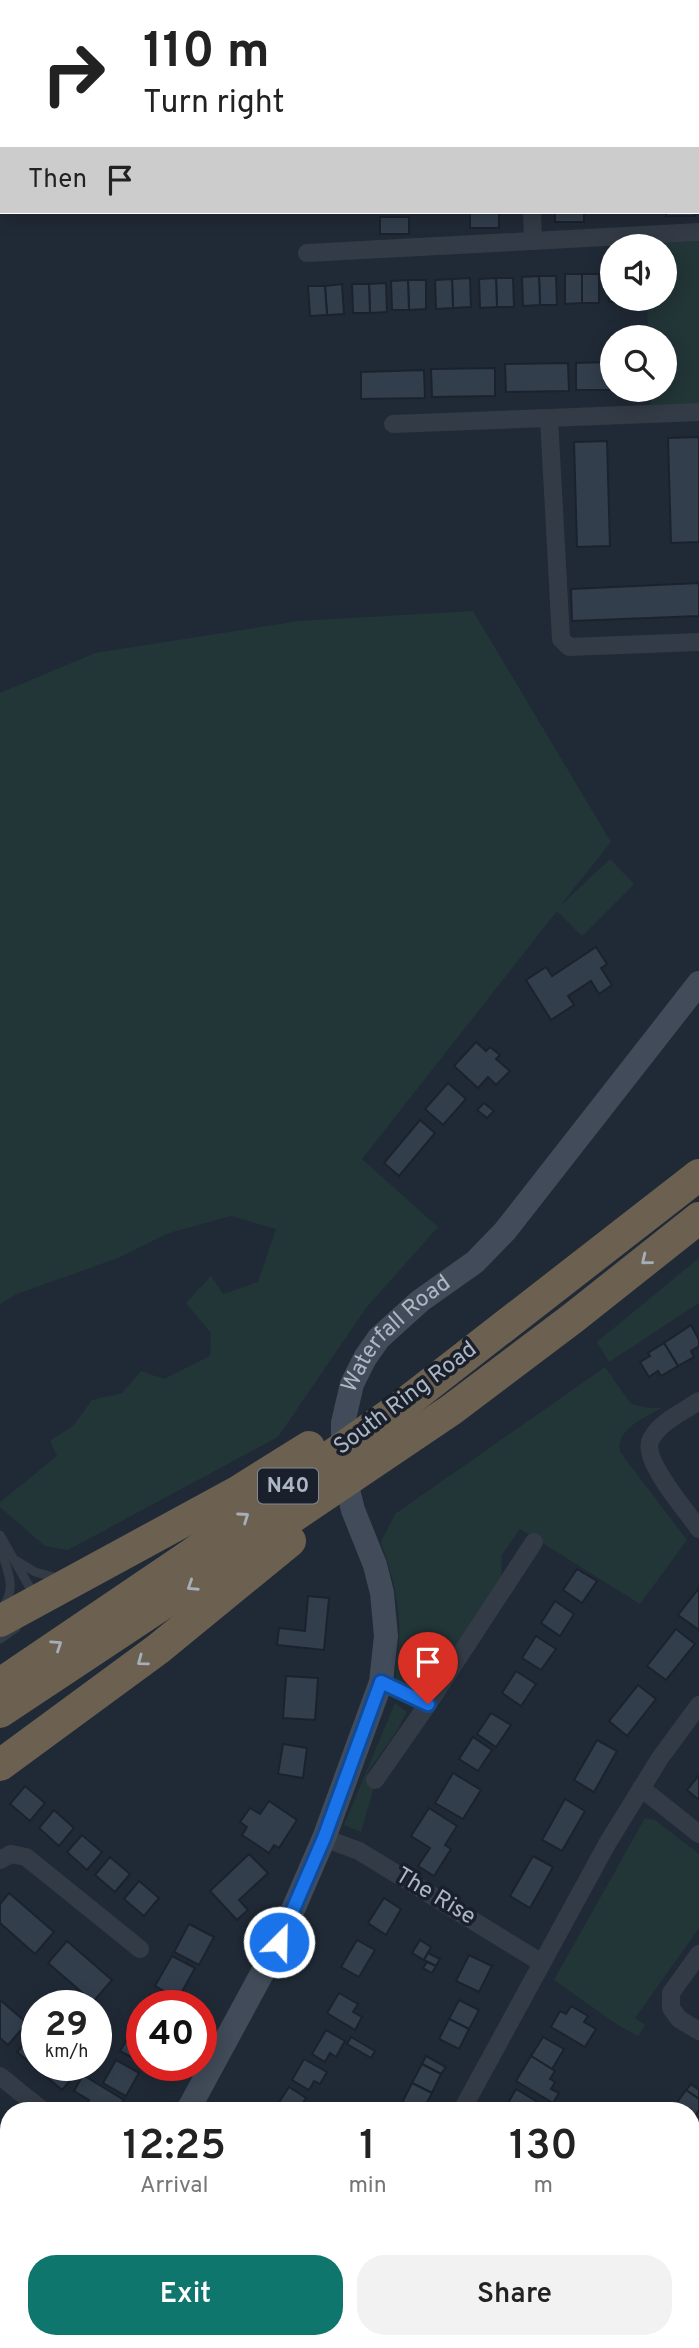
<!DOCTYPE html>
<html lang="en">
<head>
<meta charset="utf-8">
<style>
  :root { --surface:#fff; --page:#f2f2f2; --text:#222; --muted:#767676; --accent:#0f766e }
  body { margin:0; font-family:Overpass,sans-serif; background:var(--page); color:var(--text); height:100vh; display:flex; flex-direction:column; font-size:26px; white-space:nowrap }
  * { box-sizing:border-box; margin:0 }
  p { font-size:23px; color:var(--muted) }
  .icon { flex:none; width:38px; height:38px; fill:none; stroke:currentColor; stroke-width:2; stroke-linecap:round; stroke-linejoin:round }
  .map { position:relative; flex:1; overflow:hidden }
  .side { position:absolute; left:0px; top:2102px; width:700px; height:247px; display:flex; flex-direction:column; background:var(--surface); border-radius:28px 28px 0 0; box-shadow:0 4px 18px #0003 }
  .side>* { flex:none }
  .top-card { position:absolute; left:0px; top:0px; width:700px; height:214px; box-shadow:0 4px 18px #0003; background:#fff; color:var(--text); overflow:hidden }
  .fabs { position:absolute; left:600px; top:234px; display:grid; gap:14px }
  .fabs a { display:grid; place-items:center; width:77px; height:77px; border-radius:50%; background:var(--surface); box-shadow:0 4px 18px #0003; font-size:35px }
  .speed { position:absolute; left:21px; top:1990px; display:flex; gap:14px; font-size:35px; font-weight:700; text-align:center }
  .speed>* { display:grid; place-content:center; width:91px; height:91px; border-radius:50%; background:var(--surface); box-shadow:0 4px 18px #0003; line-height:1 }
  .speed small { font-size:18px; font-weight:400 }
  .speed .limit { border:10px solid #d22; background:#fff; color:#111 }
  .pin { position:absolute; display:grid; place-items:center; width:60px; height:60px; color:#fff; margin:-72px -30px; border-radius:50% 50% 50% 0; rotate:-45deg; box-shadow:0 0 7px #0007 }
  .pin .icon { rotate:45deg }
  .me { position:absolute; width:77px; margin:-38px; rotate:23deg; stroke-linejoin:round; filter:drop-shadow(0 0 5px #0008) }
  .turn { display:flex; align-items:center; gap:24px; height:147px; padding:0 28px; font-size:32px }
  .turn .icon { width:91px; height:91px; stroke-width:2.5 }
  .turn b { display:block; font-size:49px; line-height:60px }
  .then { display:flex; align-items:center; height:66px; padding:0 28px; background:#0003; gap:14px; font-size:26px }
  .eta { display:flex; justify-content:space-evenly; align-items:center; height:119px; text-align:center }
  .eta b { font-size:42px; font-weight:600; line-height:49px }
  .button { display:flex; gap:14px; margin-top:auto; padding:14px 28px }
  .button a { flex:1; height:80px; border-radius:28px; background:var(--accent); color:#fff; font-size:28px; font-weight:600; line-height:80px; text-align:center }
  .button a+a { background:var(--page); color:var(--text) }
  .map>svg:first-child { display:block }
</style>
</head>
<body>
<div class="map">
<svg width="699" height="2348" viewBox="0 0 699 2348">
  <rect width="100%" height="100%" fill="#202a36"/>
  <g fill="#223537">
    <polygon points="0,0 140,2 2,2 0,149"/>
    <polygon points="699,241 699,404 651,406 650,390 665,390 665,338 648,338 647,299 665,299 665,247 663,243"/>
    <polygon points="473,611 611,842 560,906 610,859 634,884 582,936 557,911 362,1159 438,1227 366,1308 278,1437 68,1550 45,1546 0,1507 0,1502 57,1456 50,1441 74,1425 92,1400 122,1393 141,1371 164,1379 210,1356 211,1333 186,1303 211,1276 223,1294 258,1282 276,1229 231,1216 169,1233 118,1258 17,1294 0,1304 0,693 95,653 299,621"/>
    <polygon points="699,1258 699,1303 609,1362 597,1342"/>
    <path d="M605,1367L631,1404L648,1408H661C644,1419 616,1428 620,1452L687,1540L640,1604L520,1529L502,1555L501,1580L499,1586L434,1678L423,1689L418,1691L399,1683C392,1669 399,1656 399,1640C401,1607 392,1573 381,1542L395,1514Z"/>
    <polygon points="395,1703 407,1712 396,1732 367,1773 373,1790 361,1832 344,1825"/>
    <polygon points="645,1818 655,1820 699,1854 699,1928 635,2018 645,2025 638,2036 618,2025 554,1980"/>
  </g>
  <g fill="#323e4c" stroke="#1b222d" stroke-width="2">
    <rect x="470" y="212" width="29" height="16"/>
    <rect x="555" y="212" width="29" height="10"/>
    <rect x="666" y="212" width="29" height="4"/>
    <rect x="380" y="217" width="29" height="17"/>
    <polygon points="612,272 612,299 626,299 626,301 609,302 607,273"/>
    <polygon points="565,274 582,274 582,303 565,304"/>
    <rect x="582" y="274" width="17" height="29"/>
    <polygon points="539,276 556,276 557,305 540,305"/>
    <polygon points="539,276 540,305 523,306 522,277"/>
    <polygon points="470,278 471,307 453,308 452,279"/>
    <polygon points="496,278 513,278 514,307 497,307"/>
    <polygon points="496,278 497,307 480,308 479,279"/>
    <polygon points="452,279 453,308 436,309 435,280"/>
    <polygon points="408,280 426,280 426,309 409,310"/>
    <polygon points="408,280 409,310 392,310 391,281"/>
    <polygon points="386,283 387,312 370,313 369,284"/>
    <polygon points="342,284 344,314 327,315 325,286"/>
    <polygon points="352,284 369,284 370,313 353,313"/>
    <polygon points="308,286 325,286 327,315 310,316"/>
    <polygon points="612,362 612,390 576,390 576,363"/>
    <polygon points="568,363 569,391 506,392 505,364"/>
    <polygon points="495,368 495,396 432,397 431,369"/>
    <polygon points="424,370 425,398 361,399 361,372"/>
    <polygon points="699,437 699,542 671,543 668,438"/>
    <polygon points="607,441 610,546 577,547 574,442"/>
    <polygon points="699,583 699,616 572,621 571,589"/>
    <polygon points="596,947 607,964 601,968 612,985 599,994 591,981 568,996 574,1005 551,1020 526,980 546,967 552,976"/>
    <polygon points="476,1042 486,1051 490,1047 500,1055 496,1059 510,1071 496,1085 488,1077 478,1088 454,1066"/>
    <polygon points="448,1083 466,1099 443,1125 425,1109"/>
    <polygon points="484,1103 494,1111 487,1118 477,1110"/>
    <polygon points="420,1120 435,1133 399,1176 384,1163"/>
    <polygon points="691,1325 699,1340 699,1346 691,1351 694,1357 678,1366 664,1343"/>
    <polygon points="664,1343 678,1366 661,1376 658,1371 649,1377 640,1362 650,1356 648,1353"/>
    <polygon points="577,1569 597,1581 582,1603 563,1590"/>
    <polygon points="699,1588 699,1630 678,1615"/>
    <polygon points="308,1596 329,1598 324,1650 277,1645 279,1628 305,1631"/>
    <polygon points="555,1601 574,1614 560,1636 541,1623"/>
    <polygon points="676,1629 695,1644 666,1680 647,1666"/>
    <polygon points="536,1636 556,1649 541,1670 522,1658"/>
    <polygon points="516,1671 536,1684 521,1706 502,1693"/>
    <polygon points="286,1676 318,1678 315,1720 283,1718"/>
    <polygon points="638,1685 656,1699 627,1736 609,1721"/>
    <polygon points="491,1713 511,1725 496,1747 477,1734"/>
    <polygon points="473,1737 492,1750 478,1771 459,1759"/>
    <polygon points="597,1740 617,1751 594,1792 574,1780"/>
    <polygon points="283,1744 307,1748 303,1778 278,1774"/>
    <polygon points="453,1773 481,1790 463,1819 435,1803"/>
    <polygon points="699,1775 699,1800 687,1790"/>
    <polygon points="25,1786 45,1803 30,1821 10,1804"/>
    <polygon points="565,1799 585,1811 562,1851 542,1840"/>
    <polygon points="269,1801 297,1820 279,1848 274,1845 269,1853 242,1835 247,1827 240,1822 250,1808 260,1814"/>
    <polygon points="429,1808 457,1826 445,1845 451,1849 434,1876 418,1866 430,1848 411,1836"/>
    <polygon points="54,1810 74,1828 59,1846 39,1828"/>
    <polygon points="82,1835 102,1852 87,1870 67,1852"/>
    <polygon points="249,1854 268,1873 239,1900 248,1910 237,1920 210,1891"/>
    <polygon points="533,1856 553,1867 530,1908 510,1896"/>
    <polygon points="110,1857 130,1874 115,1892 95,1875"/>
    <polygon points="139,1881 159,1898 144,1916 124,1899"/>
    <polygon points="9,1893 54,1932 35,1954 0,1923 0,1904"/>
    <polygon points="384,1898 401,1909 386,1935 368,1923"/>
    <polygon points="189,1924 214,1937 199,1965 174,1952"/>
    <polygon points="357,1940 375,1950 359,1977 341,1967"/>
    <polygon points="420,1940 431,1947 424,1960 412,1953"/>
    <polygon points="67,1941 112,1980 93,2002 48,1963"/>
    <polygon points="428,1953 440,1959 436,1966 424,1960"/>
    <polygon points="469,1955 492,1966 479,1992 456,1981"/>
    <polygon points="172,1956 195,1968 178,1999 155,1986"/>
    <polygon points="427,1962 436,1966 432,1973 423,1968"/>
    <polygon points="339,1993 358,2004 353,2012 362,2017 355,2030 327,2013"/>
    <polygon points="150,1995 168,2006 144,2006"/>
    <polygon points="0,2000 27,2023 8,2045 0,2038"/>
    <polygon points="459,2000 479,2010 469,2029 449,2019"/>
    <polygon points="571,2006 588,2016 584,2022 596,2029 585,2047 551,2027 560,2011 566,2014"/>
    <polygon points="449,2019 469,2029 459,2049 439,2039"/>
    <polygon points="133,2029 142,2034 142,2063 120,2051"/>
    <polygon points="36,2030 37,2065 77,2065 81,2068 62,2090 17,2052"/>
    <polygon points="326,2030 345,2041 336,2057 330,2053 325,2062 312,2054"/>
    <polygon points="351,2037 375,2051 371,2058 347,2044"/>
    <polygon points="543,2037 564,2049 552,2069 531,2056"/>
    <polygon points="426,2056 446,2067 441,2074 422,2064"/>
    <polygon points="531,2056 555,2071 550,2079 555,2082 551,2089 559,2093 553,2103 516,2081"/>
    <polygon points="304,2059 327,2072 320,2084 314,2081 309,2090 292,2080"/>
    <polygon points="116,2060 139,2073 126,2096 103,2083"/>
    <polygon points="422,2064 441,2074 432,2093 412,2083"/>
    <polygon points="83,2075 124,2100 117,2110 83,2110 89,2100 74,2091"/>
    <polygon points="412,2083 432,2093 423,2110 402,2103"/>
    <polygon points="691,2084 699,2090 699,2099 686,2090"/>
    <polygon points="289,2087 306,2098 300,2108 304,2110 274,2110"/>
    <polygon points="516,2089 536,2101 531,2110 504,2110"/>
    <polygon points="686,2090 699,2099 699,2110 691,2121 691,2110 676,2110 673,2108"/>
    <polygon points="0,2125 7,2131 0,2140"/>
    <polygon points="9,2146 9,2162 1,2156"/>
    <polygon points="698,2251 699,2285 692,2294 691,2259"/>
    <polygon points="132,2340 160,2340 155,2348 140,2348 131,2342"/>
    <polygon points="163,2340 177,2340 173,2346"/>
    <polygon points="177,2340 191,2345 194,2340 214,2342 211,2348 172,2348"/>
    <polygon points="275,2340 298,2340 294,2348 285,2348 274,2342"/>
    <polygon points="385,2340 391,2340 406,2348 387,2348 382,2345"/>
    <polygon points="508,2340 535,2340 529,2348 515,2348 506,2342"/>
  </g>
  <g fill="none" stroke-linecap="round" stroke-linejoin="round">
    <g stroke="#333b46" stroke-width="9">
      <polyline points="0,1535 34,1595"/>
      <path d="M0,1546C6,1569 18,1586 3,1607"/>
      <polyline points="17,1561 35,1572 58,1578"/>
      <polyline points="0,1639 16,1628"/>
    </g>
    <g stroke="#333b46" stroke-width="18">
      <polyline points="532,212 533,241"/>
      <polyline points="307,253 699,232"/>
      <polyline points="699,412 549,418 561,639 569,647 699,642"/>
      <polyline points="393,424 549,418"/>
      <path d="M699,1401C683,1412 661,1421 651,1439C640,1459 687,1511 699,1529"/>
      <polyline points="381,1682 428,1704"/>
      <polyline points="375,1780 428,1704 534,1542"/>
      <polyline points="641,1788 699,1834"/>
      <polyline points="324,1838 359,1851 542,1963"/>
      <polyline points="0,1860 11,1854 26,1857 140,1949"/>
      <polyline points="699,1954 671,1993 671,2008 679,2019 699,2031"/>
      <polyline points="0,2076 42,2110"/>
      <polyline points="462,2110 607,1844 660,1758 699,1705"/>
      <polyline points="691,2179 699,2169"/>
      <polyline points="88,2340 100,2348"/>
      <polyline points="338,2348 342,2340"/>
      <polyline points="571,2348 576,2340"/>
    </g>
    <g stroke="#414b59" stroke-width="24">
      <path id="s1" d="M188,2110L279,1942L324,1838L381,1682L386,1636L382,1593L375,1565L353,1510L343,1469V1423L352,1384L365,1358L379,1338L420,1301L475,1262L505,1231L699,983"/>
      <polyline points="59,2348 64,2340"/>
    </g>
    <g stroke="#6c6150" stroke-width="32">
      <polyline points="0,1621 237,1492 309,1447"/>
      <polyline points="0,1684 192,1554 403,1405 699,1175"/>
      <polyline points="0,1712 208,1574 451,1410 573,1318 699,1218"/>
      <polyline points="0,1765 158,1649 290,1541"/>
    </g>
  </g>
  <defs><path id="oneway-chevron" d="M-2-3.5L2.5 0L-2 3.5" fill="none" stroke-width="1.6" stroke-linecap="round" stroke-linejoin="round" transform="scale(1.75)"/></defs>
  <g stroke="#a6aeb8">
    <use href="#oneway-chevron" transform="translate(646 1260) rotate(141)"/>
    <use href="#oneway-chevron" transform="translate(244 1517) rotate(-35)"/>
    <use href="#oneway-chevron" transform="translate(192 1586) rotate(147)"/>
    <use href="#oneway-chevron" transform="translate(57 1645) rotate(-34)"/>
    <use href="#oneway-chevron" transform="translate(142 1661) rotate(143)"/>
  </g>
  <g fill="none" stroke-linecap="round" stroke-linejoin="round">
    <defs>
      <polyline id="route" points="279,1942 324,1838 381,1682 428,1704"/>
    </defs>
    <use href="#route" stroke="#114b97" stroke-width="18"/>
    <use href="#route" stroke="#1a73e8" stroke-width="12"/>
  </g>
  <g text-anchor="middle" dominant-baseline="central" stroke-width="7" stroke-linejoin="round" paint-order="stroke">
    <rect fill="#19202b" stroke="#818995" stroke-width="2" x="258" y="1468.5" width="60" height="35" rx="5"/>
    <g font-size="21" font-weight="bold" fill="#adb6c3">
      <text x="288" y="1486">N40</text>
    </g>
    <g font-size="23" fill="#adb6c3" stroke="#19202b">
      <text stroke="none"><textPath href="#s1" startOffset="844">Waterfall Road</textPath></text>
      <text transform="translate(406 1399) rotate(-37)">South Ring Road</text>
      <text transform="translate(435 1897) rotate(31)">The Rise</text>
    </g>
  </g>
</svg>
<div class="fabs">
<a><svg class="icon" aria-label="sound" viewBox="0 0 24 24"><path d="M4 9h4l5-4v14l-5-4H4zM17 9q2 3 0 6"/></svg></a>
<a><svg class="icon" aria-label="search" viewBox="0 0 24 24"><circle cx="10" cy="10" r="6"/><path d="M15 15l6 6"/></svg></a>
</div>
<div class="speed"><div>29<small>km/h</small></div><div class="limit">40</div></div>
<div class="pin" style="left:428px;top:1704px;background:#d93025"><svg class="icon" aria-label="arrive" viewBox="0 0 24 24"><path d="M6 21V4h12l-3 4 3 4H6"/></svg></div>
<svg class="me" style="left:279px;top:1942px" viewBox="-20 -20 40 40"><circle r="17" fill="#1a73e8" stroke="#fff" stroke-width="3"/><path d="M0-11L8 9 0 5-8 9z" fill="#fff"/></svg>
<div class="top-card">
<div class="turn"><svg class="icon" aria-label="right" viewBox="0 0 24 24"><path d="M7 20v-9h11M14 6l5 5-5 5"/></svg><div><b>110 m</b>Turn right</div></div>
<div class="then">Then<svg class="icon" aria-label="arrive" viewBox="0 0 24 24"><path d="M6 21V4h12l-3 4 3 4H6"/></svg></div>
</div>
<section class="side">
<div class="eta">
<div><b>12:25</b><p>Arrival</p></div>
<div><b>1</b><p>min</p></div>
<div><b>130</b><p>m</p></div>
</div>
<div class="button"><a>Exit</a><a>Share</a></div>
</section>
</div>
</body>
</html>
